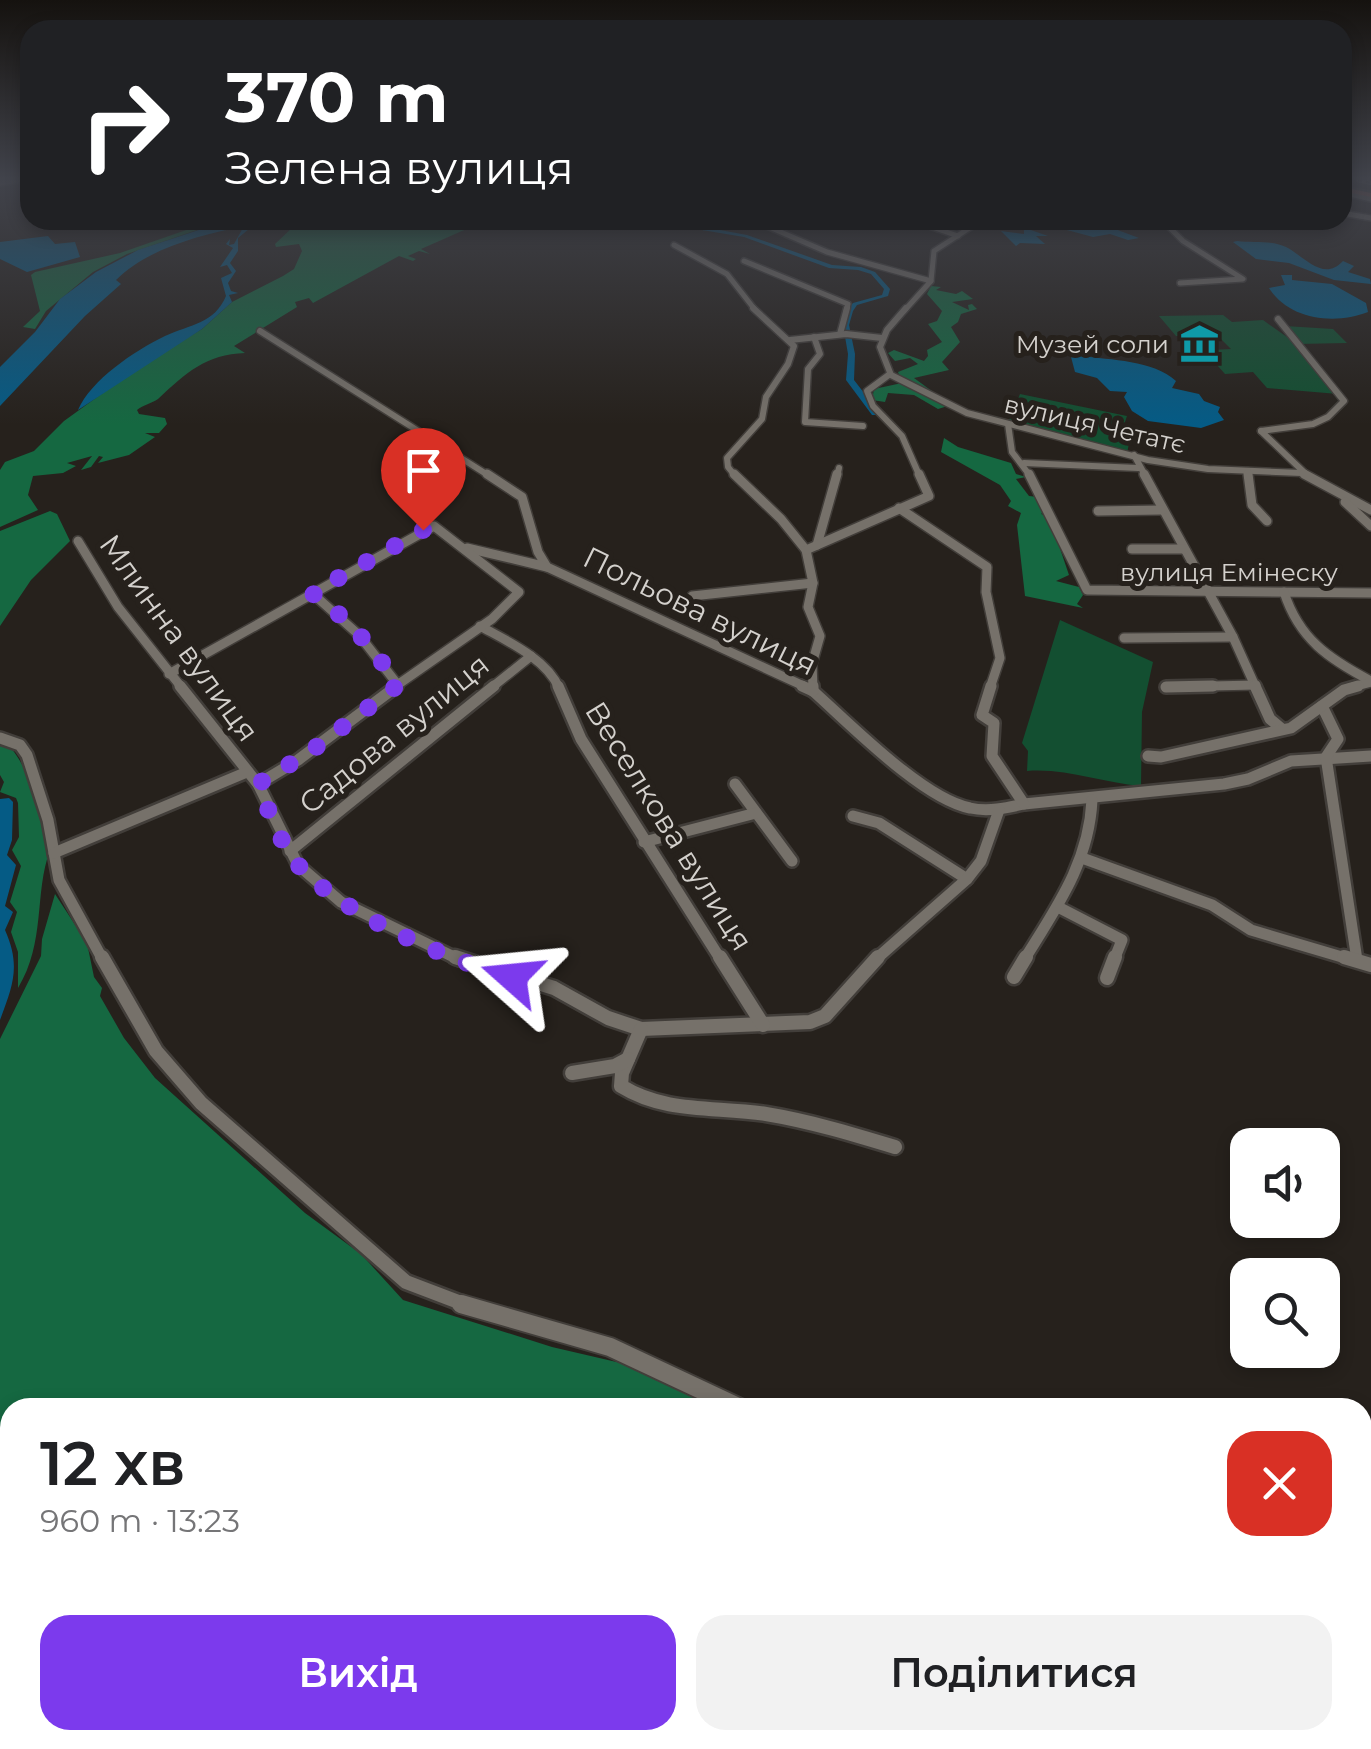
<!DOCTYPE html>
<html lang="uk">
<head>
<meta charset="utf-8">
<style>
  :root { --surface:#fff; --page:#f2f2f2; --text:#202124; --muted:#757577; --accent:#7c3aed }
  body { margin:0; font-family:Montserrat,sans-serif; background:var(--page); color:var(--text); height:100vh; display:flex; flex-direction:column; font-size:38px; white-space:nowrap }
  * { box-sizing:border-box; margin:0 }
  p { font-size:32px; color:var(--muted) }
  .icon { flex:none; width:55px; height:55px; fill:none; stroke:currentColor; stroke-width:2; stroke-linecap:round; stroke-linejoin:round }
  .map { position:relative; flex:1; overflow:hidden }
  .panel { position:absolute; left:0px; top:1398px; width:1372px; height:352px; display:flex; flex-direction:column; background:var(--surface); border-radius:30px 30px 0 0; box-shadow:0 5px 15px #0003 }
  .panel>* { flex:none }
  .hud { position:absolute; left:20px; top:20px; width:1332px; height:210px; border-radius:30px; box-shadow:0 5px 15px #0003; background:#202124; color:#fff; overflow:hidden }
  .fabs { position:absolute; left:1230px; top:1128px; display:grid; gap:20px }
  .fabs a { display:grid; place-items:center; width:110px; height:110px; border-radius:20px; background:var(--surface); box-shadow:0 5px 15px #0003; font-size:50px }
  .pin { position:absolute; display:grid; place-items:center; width:85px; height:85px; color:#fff; margin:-102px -42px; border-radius:50% 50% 50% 0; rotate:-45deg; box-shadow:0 0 10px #0007 }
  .pin .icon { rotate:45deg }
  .me { position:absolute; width:110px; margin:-55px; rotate:288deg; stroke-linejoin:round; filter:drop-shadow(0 0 8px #0008) }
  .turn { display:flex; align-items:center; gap:35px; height:210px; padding:0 40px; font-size:45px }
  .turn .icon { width:130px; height:130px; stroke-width:2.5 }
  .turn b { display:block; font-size:70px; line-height:85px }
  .round { display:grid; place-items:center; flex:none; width:105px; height:105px; border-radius:30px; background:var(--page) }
  .headline { display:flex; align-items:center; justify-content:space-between; height:170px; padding:0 40px }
  h1 { font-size:60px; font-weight:600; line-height:75px }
  .action { display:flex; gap:20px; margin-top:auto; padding:20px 40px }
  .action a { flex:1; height:115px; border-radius:30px; background:var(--accent); color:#fff; font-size:40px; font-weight:600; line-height:115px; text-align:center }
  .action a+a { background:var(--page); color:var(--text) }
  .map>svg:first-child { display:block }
</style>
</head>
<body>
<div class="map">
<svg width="1371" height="1749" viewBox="0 0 1371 1749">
  <rect width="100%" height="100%" fill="#26211c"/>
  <g fill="#134f31">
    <polygon points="1223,315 1232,322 1263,320 1294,342 1285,326 1333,329 1347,343 1297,344 1338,394 1267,388 1253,372 1225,374 1217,365 1202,365 1190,351 1231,349 1218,336 1176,336 1159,316"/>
    <polygon points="1020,394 1127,416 1122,431 1157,438 1154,449 1129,443 1127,454 1015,425 1009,420"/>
    <path d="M1060,620L1153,662L1142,712L1141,786C1102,783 1067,768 1027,771L1028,751L1022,743Z"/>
  </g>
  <g fill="#156841">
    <polygon points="215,220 226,220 127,254 93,272 46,311 35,329 23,327 40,311 31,275 35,272 120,253"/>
    <path d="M311,220H487L421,249L430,254L419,251L408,256L416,259L413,261L399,256L313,303L309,298L295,302L297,307L234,346L245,353C206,354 186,373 158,399C152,403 143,405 137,410L139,414L165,418L167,424L159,433H145L155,437L129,455L98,463L103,457L99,456L91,467L81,470L92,456L67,463L76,466L63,473L33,476L28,495L38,510L0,527V470L5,462L34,451L64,421L136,369L202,329L232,302L283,276L294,269L302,251L299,244L276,247L275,244L294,226Z"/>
    <polygon points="931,286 941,287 936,290 956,294 962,291 973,299 952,302 969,310 968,305 972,304 977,309 961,314 958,322 951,327 960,342 942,362 949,370 914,378 951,405 938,409 914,395 888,393 885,402 872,400 874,389 902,383 898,372 918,364 910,358 895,361 888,353 894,350 924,361 928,356 927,350 942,342 928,324 937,321 942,311 927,294"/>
    <polygon points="944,438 958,447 1011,463 1016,474 1026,477 1016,479 1029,496 1038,497 1045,511 1041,514 1049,516 1069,575 1056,581 1079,587 1083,595 1077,604 1083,608 1025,596 1017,525 1021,513 1008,506 1011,501 1000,485 941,452"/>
    <polygon points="50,511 57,514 70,541 31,580 0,626 0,531"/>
    <path d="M0,739C28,754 42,820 50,850C34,893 46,942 18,988V952L11,932L17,912L10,902L21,866L12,850L19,837L18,803L16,798L0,792L4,782L0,775Z"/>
    <polygon points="55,894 87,943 94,977 102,988 100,996 124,1038 155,1078 305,1213 361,1254 403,1300 552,1347 638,1367 719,1407 10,1408 10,1472 0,1450 0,1039 41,956 42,939"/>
    <polygon points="10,1487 10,1740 1061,1740 1074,1749 0,1749 0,1558"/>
  </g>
  <g fill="#055b85">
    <path d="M229,220H260L238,238V251L230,263L236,271L228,283L231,291L238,293L229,295L232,302L202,329L78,410C91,380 134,351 165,336C191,324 214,324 226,296L221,278L232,273L227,265L220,267L233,248L226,244L230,239L229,245L234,244L244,226C201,235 148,248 116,280L121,284L85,316L0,406V367L35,332L60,299L96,272L138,250Z"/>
    <polygon points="1022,220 1091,220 1139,238 1128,240 1110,234 1093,237 1052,226 1028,229 1048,236 1036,236 1045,244 1020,243 1016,246 1001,231 1024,234 1024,229 1016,228"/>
    <polygon points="48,236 55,244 75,242 80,257 27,272 0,259 0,242"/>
    <path d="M1237,241C1252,243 1270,240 1286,247C1303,255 1323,283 1343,261L1354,266L1348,272L1370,279L1371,284L1334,280L1289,263L1256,259L1233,242Z"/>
    <path d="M1281,275H1292V280L1332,284L1366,303L1368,312C1335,325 1289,320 1269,288L1285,285Z"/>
    <path d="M1081,356C1111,360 1153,360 1176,381L1172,388L1199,394L1204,401L1220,407L1218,412L1224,420L1201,428L1148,421L1132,411L1124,397L1127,392L1110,391L1097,378L1075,372L1071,357Z"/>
    <path d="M9,798L13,802L12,840L7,855L16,865L5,906L13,912L5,930C21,966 13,985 0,1020V799Z"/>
  </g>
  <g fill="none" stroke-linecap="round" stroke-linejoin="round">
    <polyline stroke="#055b85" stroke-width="2.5" points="683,220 704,229"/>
    <polygon fill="#055b85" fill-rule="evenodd" points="704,227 747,235 832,265 861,267 875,272 890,289 888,296 857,305 853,311 849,325 855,354 854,380 878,411 878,415 872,415 846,380 848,354 843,325 846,311 853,303 882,295 884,289 871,274 858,270 829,268 744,237 702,230"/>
    <defs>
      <g id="minor-far5">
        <polyline points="0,183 18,180"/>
        <polyline points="1342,192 1371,199"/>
        <polyline points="1342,213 1371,218"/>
        <polyline points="753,220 827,252 931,281 904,311"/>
        <polyline points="912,220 958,236"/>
        <polyline points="1162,220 1183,241 1243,279 1180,283"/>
        <polyline points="674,245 727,274 756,311"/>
        <polyline points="744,261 848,304 846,311"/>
        <polyline points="931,281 934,251 971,227 959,220"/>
      </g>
      <g id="minor-far4">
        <polyline points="906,308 887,330 880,347 891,375 967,413 1148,460 1208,469 1302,473"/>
        <polyline points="260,331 491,477"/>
        <polyline points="840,334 847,308"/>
        <polyline points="814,337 820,354 808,369 805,422 863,426"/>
        <polyline points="790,340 846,334 882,338"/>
        <polyline points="890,374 867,391 873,406 902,436 920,477"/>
        <polyline points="1008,424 1012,452 1031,477"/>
        <polyline points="1261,431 1313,424 1328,417 1344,401 1278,319"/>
        <polyline points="1261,431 1309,477"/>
        <polyline points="1134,455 1146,477"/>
        <polyline points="1024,463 1138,468"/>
        <polyline points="1248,471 1249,477"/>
        <polyline points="736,477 728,467 727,458 762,419 766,397 788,364 794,346 753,308"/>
        <polyline points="837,477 839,468"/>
      </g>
      <g id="minor-far3">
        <polyline points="487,474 522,497 538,552 547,567 808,688"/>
        <polyline points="734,474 781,519 806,550 813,583 808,607 820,636 812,664 813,688"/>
        <polyline points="1029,474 1087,590 1371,593"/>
        <polyline points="1144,474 1233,637 1256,688"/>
        <polyline points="1248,474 1252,505 1267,521"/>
        <polyline points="1304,474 1371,510"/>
        <polyline points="1345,502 1371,526"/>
        <polyline points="899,508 987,567 986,592 1000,658 990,688"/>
        <polyline points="1098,511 1162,510"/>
        <polyline points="78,541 118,607 182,688"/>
        <polyline points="817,545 837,474"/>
        <polyline points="467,548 547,567"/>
        <polyline points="1132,549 1184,549"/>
        <polyline points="806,550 929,496 919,474"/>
        <path d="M1284,592C1299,639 1329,659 1371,681"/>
        <polyline points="312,593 359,635 398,685"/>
        <polyline points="692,596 813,583"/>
        <path d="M480,626C507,641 547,659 559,688"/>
        <polyline points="1124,638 1233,637"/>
        <polyline points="169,674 434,526 519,592 492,619 393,688"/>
        <polyline points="1166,687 1256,685"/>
        <polyline points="491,688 531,656"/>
        <polyline points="1349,688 1371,682"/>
      </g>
      <g id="minor-far2">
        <polyline points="180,686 258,784 298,865 341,902 460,960"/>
        <polyline points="558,686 581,739 721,960"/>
        <path d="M802,686L813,691C849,723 923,799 970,808C988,812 1006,808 1024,804L1224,784L1248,779L1291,761L1371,756"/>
        <polyline points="813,686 813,691"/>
        <polyline points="991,686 982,715 994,723 992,756 1024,804"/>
        <polyline points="1255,686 1270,719 1282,729"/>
        <polyline points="1166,687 1213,686"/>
        <polyline points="1322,706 1338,739 1326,757 1357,960"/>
        <polyline points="0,738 20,745 27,755 48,820 59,880 103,960"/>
        <polyline points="1148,756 1161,757 1291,728 1344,690 1358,686"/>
        <polyline points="258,784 298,760 397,686"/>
        <polyline points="735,784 792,861"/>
        <polyline points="853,816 879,823 967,879"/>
        <polyline points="644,842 756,813"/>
        <polyline points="290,851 494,686"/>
        <polyline points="54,853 247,772"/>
        <polyline points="1082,858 1212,905 1251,930 1352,960"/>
        <polyline points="1058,907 1122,940 1114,960"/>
        <polyline points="875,960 967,879 981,861 999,810"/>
        <path d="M1024,960C1056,908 1089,863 1092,800"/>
      </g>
      <g id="minor-far1">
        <polyline points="102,957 156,1051 201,1103 406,1282 469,1306"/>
        <polyline points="455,957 554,988 608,1018 641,1029 810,1022 825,1016 878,957"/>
        <polyline points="720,957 763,1025"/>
        <polyline points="1344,957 1371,965"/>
        <polyline points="1014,977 1026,957"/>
        <polyline points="1107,978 1115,957"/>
        <path d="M641,1029L622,1073L621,1086C666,1114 716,1106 766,1114C809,1121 852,1134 895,1147"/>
        <polyline points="572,1073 615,1066 628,1059"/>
      </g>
      <g id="minor">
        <polyline points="461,1304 610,1347 740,1408"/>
        <polyline points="1106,1740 1127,1749"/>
      </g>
      <polygon id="major" points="1342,187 1371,193 1371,197 1342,191"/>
    </defs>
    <use href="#minor-far5" stroke="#423e3a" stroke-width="8"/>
    <use href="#minor-far4" stroke="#423e3a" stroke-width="9"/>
    <use href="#minor-far3" stroke="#423e3a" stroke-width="12"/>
    <use href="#minor-far2" stroke="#423e3a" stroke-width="16"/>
    <use href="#minor-far1" stroke="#423e3a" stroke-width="19"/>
    <use href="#minor" stroke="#423e3a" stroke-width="22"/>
    <use href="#major" stroke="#423e3a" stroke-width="5"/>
    <use href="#minor-far5" stroke="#76716a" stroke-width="5"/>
    <use href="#minor-far4" stroke="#76716a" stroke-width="6"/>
    <use href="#minor-far3" stroke="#76716a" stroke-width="9"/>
    <use href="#minor-far2" stroke="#76716a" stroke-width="11"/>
    <use href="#minor-far1" stroke="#76716a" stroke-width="14"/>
    <use href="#minor" stroke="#76716a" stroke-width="18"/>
    <use href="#major" fill="#b36054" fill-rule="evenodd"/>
    <defs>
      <polyline id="rail" points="1358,180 1371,183"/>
    </defs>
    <use href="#rail" stroke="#7e7a76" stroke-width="4"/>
    <use href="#rail" stroke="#26211c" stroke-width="2.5" stroke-dasharray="4" stroke-linecap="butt"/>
  </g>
  <linearGradient id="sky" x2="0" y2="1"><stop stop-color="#15120f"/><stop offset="0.42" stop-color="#41434b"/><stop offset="1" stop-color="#41434b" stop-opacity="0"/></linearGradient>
  <rect width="1371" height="425" fill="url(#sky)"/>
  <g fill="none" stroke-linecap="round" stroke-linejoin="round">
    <path stroke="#7c3aed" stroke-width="18" stroke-dasharray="0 32.4" d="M423,530L312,593C349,619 373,648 398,685L311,751L258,784C269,811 281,846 300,867C344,915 450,961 512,977"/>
  </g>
  <defs>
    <symbol id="museum-bare" viewBox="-9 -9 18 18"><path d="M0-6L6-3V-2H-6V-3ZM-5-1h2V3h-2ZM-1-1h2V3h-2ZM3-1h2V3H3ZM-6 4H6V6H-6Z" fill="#0f9aa8" stroke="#26211c" stroke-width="2.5" paint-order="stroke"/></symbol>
  </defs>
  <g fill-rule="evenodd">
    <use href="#museum-bare" x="1172" y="316" width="55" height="55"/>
  </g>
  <g text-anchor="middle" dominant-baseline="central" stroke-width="10" stroke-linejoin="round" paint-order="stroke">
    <g font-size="25" fill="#d4d1cd" stroke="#26211c" text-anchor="end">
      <text x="1169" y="344">Музей соли</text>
    </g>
    <g font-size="25" fill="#d4d1cd" stroke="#26211c">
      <text transform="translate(1095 424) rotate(13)">вулиця Четатє</text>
      <text x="1229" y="572">вулиця Емінеску</text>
    </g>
    <g font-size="30" fill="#d4d1cd" stroke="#26211c">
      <text transform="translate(700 611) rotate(26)">Польова вулиця</text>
      <text transform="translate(179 638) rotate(54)">Млинна вулиця</text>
      <text transform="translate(394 734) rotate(-39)">Садова вулиця</text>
      <text transform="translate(669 826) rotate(58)">Веселкова вулиця</text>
    </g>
  </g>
</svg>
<div class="fabs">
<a><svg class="icon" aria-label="sound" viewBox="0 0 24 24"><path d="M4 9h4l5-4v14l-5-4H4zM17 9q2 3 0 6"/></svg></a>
<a><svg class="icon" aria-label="search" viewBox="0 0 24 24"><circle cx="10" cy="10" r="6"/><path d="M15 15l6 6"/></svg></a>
</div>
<div class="pin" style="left:423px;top:530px;background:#d93025"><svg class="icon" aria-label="arrive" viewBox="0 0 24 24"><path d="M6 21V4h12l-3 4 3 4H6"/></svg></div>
<svg class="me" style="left:512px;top:977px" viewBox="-20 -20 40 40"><path d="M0-17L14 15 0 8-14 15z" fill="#7c3aed" stroke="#fff" stroke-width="4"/></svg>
<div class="hud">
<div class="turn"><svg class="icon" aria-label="right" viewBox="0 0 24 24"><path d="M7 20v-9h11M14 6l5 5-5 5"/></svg><div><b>370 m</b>Зелена вулиця</div></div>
</div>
<section class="panel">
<div class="headline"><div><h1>12 хв</h1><p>960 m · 13:23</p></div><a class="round" style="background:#d93025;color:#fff"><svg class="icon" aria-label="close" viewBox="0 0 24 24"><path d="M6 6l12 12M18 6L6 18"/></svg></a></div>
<div class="action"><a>Вихід</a><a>Поділитися</a></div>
</section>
</div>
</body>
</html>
